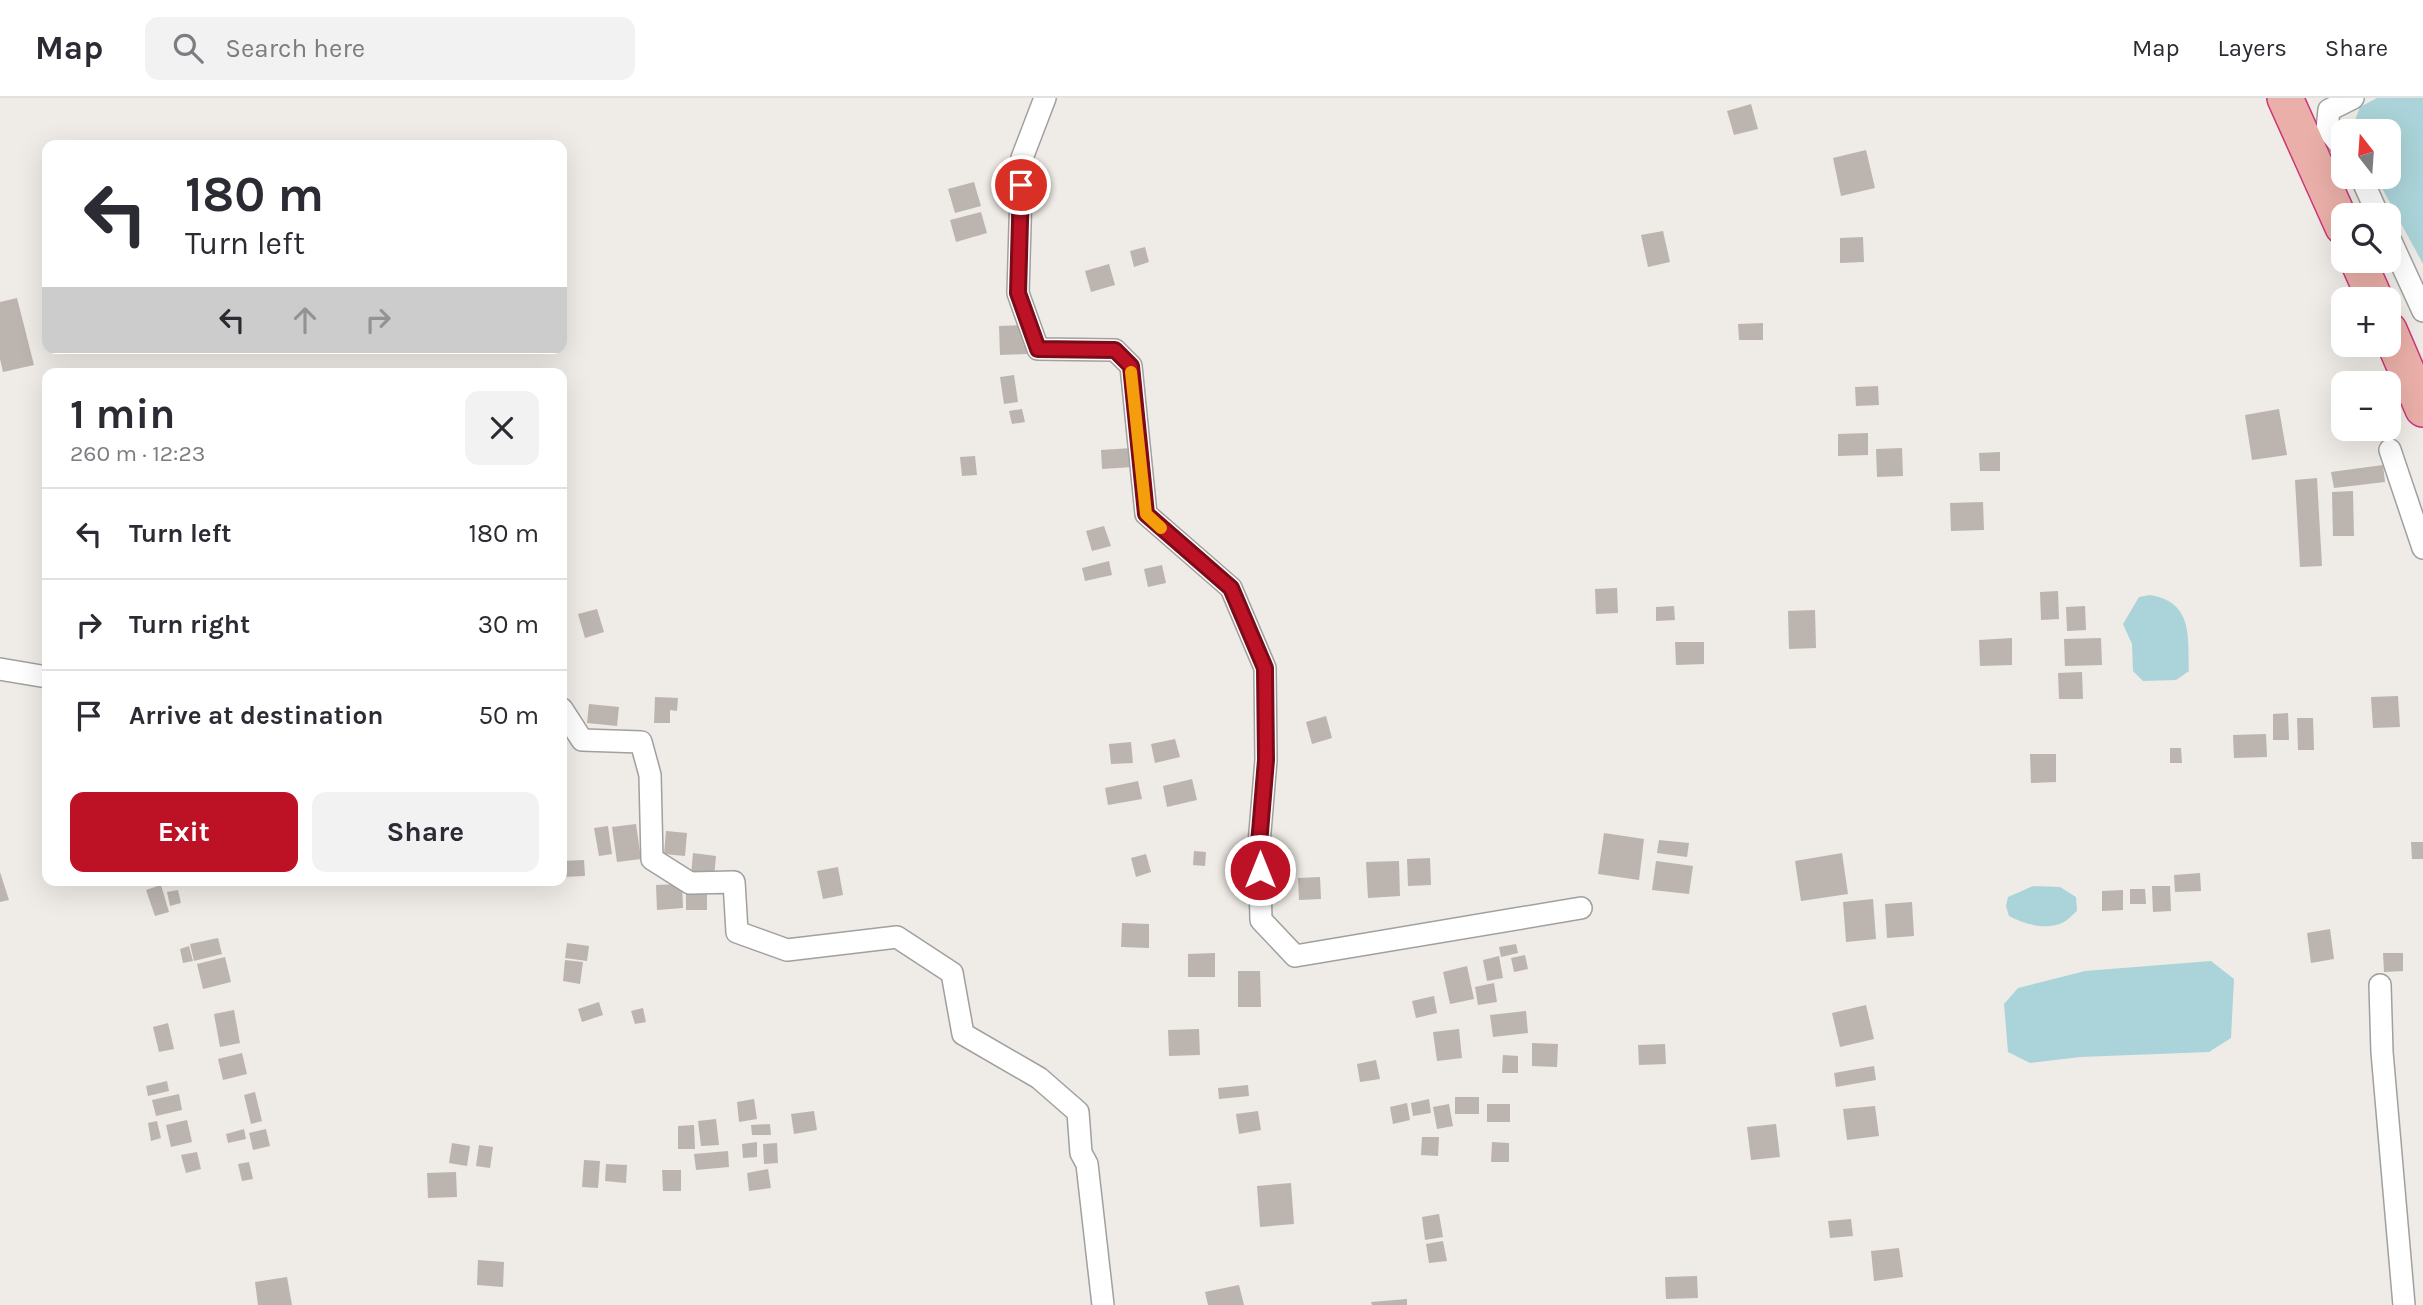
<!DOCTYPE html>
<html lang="en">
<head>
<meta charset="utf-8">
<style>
  :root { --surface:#fff; --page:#f2f2f3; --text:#2b2b33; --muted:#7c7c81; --line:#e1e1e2; --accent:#bd1125 }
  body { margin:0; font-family:Karla,sans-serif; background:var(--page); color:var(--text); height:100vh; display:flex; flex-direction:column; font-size:26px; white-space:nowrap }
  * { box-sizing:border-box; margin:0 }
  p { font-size:23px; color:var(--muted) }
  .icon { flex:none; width:38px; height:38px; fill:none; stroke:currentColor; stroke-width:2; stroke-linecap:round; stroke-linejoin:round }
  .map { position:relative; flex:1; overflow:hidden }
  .drawer { position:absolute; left:42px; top:270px; width:525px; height:518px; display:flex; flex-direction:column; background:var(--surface); border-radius:14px; box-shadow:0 7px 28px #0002 }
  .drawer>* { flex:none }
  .hud { position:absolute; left:42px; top:42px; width:525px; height:214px; border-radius:14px; box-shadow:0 7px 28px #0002; background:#fff; color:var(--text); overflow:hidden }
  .needle { width:46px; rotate:343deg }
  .fabs { position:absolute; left:2331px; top:21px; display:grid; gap:14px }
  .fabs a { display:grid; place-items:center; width:70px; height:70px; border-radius:14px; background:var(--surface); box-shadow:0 7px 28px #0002; font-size:35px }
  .pin { position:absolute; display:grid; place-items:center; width:60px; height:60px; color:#fff; margin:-30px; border:4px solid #fff; border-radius:50%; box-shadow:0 2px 7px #0007 }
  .me { position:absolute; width:77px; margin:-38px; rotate:0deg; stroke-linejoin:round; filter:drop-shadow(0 0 5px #0008) }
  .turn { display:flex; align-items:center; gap:24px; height:147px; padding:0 28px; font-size:32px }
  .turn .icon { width:91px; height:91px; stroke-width:2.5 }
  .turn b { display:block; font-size:49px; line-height:60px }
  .lanes { display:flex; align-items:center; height:66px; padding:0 28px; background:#0003; justify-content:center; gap:35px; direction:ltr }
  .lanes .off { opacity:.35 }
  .round { display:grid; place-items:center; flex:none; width:74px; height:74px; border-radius:14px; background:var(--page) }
  .head { display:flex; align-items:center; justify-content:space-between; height:119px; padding:0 28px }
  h1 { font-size:42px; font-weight:700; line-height:52px }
  .action { display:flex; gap:14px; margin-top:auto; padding:14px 28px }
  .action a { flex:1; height:80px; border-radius:14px; background:var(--accent); color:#fff; font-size:28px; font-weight:700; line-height:80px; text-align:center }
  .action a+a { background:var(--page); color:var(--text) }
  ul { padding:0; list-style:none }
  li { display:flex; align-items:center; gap:21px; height:91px; padding:0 28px; border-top:2px solid var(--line) }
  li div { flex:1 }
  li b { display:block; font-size:26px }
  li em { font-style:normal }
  header { display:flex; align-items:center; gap:42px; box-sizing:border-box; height:98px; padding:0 35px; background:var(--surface); border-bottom:2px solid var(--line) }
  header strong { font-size:33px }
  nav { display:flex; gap:38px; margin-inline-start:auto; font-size:24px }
  .search { width:490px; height:63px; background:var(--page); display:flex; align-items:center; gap:18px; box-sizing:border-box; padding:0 24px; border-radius:14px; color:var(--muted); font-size:26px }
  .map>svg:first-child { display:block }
</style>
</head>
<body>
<header>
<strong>Map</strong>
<div class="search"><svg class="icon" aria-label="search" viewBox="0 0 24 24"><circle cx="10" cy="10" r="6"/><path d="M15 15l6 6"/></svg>Search here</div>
<nav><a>Map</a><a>Layers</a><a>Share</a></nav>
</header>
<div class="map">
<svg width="2423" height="1207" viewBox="0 0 2423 1207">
  <rect width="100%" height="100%" fill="#efebe6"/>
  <g fill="#aad4d9">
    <polygon points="2377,0 2423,0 2423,166 2376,79 2389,79 2389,33 2354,33 2354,25 2360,9"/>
    <path d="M2150,497C2193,504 2188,538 2189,573L2176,582L2143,583L2133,573L2132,546L2123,526L2139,499Z"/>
    <path d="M2033,788L2060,789L2076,799L2077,813C2073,816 2068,822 2064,824C2047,833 2024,826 2009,818L2006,808L2008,799Z"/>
    <polygon points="2211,863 2234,881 2231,940 2209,954 2080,959 2030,965 2008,954 2004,906 2018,890 2085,873"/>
  </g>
  <g fill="#bcb4af">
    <polygon points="1751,6 1758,31 1734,37 1727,13"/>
    <polygon points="1866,52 1875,90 1841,98 1833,60"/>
    <polygon points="974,84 981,108 955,115 948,91"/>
    <polygon points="981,114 987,135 956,144 950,122"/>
    <polygon points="1663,133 1670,164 1648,169 1641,137"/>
    <polygon points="1863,139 1864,164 1840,165 1840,140"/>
    <polygon points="1145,149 1149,164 1134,169 1130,153"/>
    <polygon points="1109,166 1115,187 1091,194 1085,173"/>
    <polygon points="17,200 34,267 3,274 0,261 0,204"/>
    <polygon points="1763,225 1763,242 1739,242 1738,226"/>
    <polygon points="1026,227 1027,256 1000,257 999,228"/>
    <polygon points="1014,277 1018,304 1004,306 1000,279"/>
    <polygon points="1878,288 1879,307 1856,308 1855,289"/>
    <polygon points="1022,311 1025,324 1012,326 1009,313"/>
    <polygon points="2279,311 2287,357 2252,362 2245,317"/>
    <polygon points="1868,335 1868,357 1838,358 1838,336"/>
    <polygon points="1132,350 1133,369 1102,371 1101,352"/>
    <polygon points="1902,350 1903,378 1877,379 1876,351"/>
    <polygon points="2000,354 2000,373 1980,373 1979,355"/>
    <polygon points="975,358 977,377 962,378 960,359"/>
    <polygon points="2383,367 2385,384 2334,390 2331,374"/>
    <polygon points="2317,380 2322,468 2300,469 2295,382"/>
    <polygon points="2353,393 2354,438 2333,438 2332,394"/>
    <polygon points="1983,404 1984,432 1951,433 1950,405"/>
    <polygon points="1104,428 1111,448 1092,453 1086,433"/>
    <polygon points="1109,463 1112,477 1085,483 1082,470"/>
    <polygon points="1162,467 1166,485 1148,489 1144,471"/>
    <polygon points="1617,490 1618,515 1596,516 1595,491"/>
    <polygon points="2058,493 2059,521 2041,522 2040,494"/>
    <polygon points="1674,508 1675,522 1656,523 1656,509"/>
    <polygon points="2085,508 2086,532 2067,533 2066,509"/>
    <polygon points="597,511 604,534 585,540 578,516"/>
    <polygon points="1815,512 1816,550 1789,551 1788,513"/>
    <polygon points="2012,540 2012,567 1980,568 1979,542"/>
    <polygon points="2101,540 2102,567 2065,568 2064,541"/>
    <polygon points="1675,544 1704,544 1704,566 1676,567"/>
    <polygon points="2082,574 2083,601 2059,601 2058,575"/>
    <polygon points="2398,598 2400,629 2373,630 2371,599"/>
    <polygon points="655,599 678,600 677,613 670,612 670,625 654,625"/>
    <polygon points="589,606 619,609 617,628 587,625"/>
    <polygon points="2288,615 2289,642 2273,642 2273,616"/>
    <polygon points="1326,618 1332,640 1312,646 1306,624"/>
    <polygon points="2297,620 2313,620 2314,652 2298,652"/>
    <polygon points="2266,636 2267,659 2234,660 2233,637"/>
    <polygon points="1175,641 1180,659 1155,665 1151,646"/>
    <polygon points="1131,644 1133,665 1111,666 1109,646"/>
    <polygon points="2170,650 2181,650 2182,665 2170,665"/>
    <polygon points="2030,656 2056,656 2056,684 2031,685"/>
    <polygon points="1192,681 1197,702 1167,709 1163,688"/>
    <polygon points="1138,683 1142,701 1108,707 1105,690"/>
    <polygon points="636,726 641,761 617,764 612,729"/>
    <polygon points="608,728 612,756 599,758 594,730"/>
    <polygon points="666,733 687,735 685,758 664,756"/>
    <polygon points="1604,735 1644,741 1639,782 1598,776"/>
    <polygon points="1659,742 1689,745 1687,759 1657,755"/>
    <polygon points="2411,744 2423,744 2423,761 2412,761"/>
    <polygon points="1194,753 1206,754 1205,768 1193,767"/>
    <polygon points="693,755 716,758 714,780 691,778"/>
    <polygon points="1842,755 1848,796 1801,803 1795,763"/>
    <polygon points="1146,756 1151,774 1136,779 1131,760"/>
    <polygon points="1430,760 1431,787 1408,788 1407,761"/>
    <polygon points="584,762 585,778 563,779 562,763"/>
    <polygon points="1399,763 1400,798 1368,800 1366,764"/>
    <polygon points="1656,763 1693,768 1689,796 1652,792"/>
    <polygon points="838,769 843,797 823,801 817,773"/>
    <polygon points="0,774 9,802 0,804"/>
    <polygon points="2200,775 2201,793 2175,794 2174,777"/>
    <polygon points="1320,779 1321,801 1299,802 1298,780"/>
    <polygon points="682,786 683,810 657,812 656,787"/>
    <polygon points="161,787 169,814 155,818 146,792"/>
    <polygon points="2152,788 2170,788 2171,813 2153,814"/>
    <polygon points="2130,791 2145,791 2146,806 2130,806"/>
    <polygon points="178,792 181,805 170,808 167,794"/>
    <polygon points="2123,792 2123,812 2102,813 2102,793"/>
    <rect x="686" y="795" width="21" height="17"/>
    <polygon points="1873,801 1876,841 1846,844 1843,804"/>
    <polygon points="1912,804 1914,838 1887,840 1885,806"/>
    <polygon points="1122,825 1149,826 1149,850 1121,849"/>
    <polygon points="2330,831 2334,861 2311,865 2307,835"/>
    <polygon points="218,840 222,856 194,863 190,846"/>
    <polygon points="567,845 589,848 587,863 565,860"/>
    <polygon points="1516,846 1518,855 1501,859 1499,849"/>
    <polygon points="189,848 193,863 183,865 180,851"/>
    <polygon points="1215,855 1215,879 1188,879 1188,856"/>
    <polygon points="2383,855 2403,855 2403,873 2384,874"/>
    <polygon points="1525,857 1528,871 1514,874 1511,860"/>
    <polygon points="1499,858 1503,880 1487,883 1483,862"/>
    <polygon points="225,859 231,884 203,891 197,866"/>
    <polygon points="565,862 583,864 580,886 563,883"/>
    <polygon points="1467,868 1474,901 1450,906 1443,874"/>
    <polygon points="1238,873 1260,873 1261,909 1238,909"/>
    <polygon points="1494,885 1497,904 1478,907 1475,889"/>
    <polygon points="1434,898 1437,915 1416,920 1412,903"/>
    <polygon points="599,904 603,917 582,924 578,911"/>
    <polygon points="1866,907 1874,941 1840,949 1832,915"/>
    <polygon points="643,910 646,924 635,926 631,913"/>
    <polygon points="234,912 240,945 220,949 214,916"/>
    <polygon points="1526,913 1528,935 1493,939 1490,917"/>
    <polygon points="168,925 174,951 159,954 153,929"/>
    <polygon points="1199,931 1200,957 1169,958 1168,932"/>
    <polygon points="1459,931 1462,960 1437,963 1433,934"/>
    <polygon points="1532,945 1558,946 1557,969 1532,968"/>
    <polygon points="1665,946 1666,966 1639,967 1638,947"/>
    <polygon points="242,955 247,976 223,982 218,961"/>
    <polygon points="1503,957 1518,958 1518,975 1502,975"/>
    <polygon points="1376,962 1380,981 1360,984 1357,966"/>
    <polygon points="1874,968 1876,982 1836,989 1834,975"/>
    <polygon points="167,983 169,993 148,998 146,988"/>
    <polygon points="1248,987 1249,998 1219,1001 1218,990"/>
    <polygon points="255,994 262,1023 251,1026 244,997"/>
    <polygon points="179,996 182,1012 156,1018 152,1002"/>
    <rect x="1455" y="999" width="24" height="17"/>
    <polygon points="754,1001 757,1021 739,1024 737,1004"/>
    <polygon points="1429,1001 1431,1015 1413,1018 1411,1005"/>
    <polygon points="1407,1005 1410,1022 1393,1026 1390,1009"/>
    <polygon points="1449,1006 1453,1028 1437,1031 1433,1009"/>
    <rect x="1487" y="1006" width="23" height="18"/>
    <polygon points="1875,1008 1879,1038 1847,1042 1843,1011"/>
    <polygon points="814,1013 817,1032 794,1036 791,1016"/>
    <polygon points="1258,1013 1261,1032 1239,1036 1236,1016"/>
    <polygon points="716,1021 719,1047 701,1048 698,1023"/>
    <polygon points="187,1022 192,1044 171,1049 166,1027"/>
    <polygon points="157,1023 161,1040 151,1043 148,1025"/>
    <polygon points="770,1026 771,1037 752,1037 751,1027"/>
    <polygon points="1776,1026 1780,1059 1751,1062 1747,1029"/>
    <polygon points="694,1027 695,1051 678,1051 678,1028"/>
    <polygon points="244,1031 246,1041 228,1045 226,1036"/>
    <polygon points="266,1031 270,1048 253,1052 249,1035"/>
    <polygon points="1422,1039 1439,1039 1438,1058 1421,1057"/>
    <polygon points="757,1044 757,1059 743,1060 742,1046"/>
    <polygon points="1492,1044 1509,1045 1509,1064 1491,1064"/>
    <polygon points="452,1045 470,1048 467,1068 449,1065"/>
    <polygon points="777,1045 778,1065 764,1066 763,1046"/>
    <polygon points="479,1047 493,1049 490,1070 476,1068"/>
    <polygon points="728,1053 729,1069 696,1072 694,1056"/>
    <polygon points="197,1054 201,1071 186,1075 181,1057"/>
    <polygon points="584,1062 600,1063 598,1090 582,1089"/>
    <polygon points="249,1064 253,1081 242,1083 238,1066"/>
    <polygon points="606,1066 627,1067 626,1085 605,1083"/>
    <polygon points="768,1071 771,1090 749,1093 747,1075"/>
    <polygon points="662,1072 681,1072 681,1093 663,1093"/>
    <polygon points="456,1074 457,1099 428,1100 427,1075"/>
    <polygon points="1291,1085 1294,1126 1260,1129 1257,1088"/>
    <polygon points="1439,1116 1443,1139 1425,1142 1422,1119"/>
    <polygon points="1851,1121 1853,1138 1830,1140 1828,1123"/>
    <polygon points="1443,1143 1447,1163 1429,1165 1426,1146"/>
    <polygon points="1899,1150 1903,1179 1874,1183 1871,1153"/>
    <polygon points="478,1162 504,1164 503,1189 477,1187"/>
    <polygon points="1697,1178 1698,1200 1666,1201 1665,1179"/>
    <polygon points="287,1179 292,1207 258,1207 255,1184"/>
    <polygon points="1239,1187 1244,1207 1208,1207 1205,1194"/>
    <polygon points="1407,1201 1407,1207 1372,1207 1371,1204"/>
  </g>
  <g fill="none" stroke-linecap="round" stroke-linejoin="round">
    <defs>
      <g id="minor">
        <polyline points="1045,0 1022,60 1018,195 1038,251 1115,252 1131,268 1146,416 1231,490 1265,570 1266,662 1259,746 1261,822 1295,858 1581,810"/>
        <polyline points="2343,50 2327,31 2329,12 2353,0"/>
        <polyline points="2361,79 2378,117"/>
        <polyline points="2389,139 2423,213"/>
        <polyline points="2390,352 2423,450"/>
        <polyline points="0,571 47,579"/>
        <polyline points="562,611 582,642 641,644 650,677 652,761 690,785 734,784 737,834 787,852 897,839 952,875 963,936 1039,980 1078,1014 1081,1055 1087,1066 1103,1207"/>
        <polyline points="2380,887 2382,954 2404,1207"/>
      </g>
      <g id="trunk">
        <polyline points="2285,0 2343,129"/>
        <polyline points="2358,163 2375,201"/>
        <polyline points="2389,232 2423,311"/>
      </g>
    </defs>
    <use href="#minor" stroke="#a0a0a0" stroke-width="24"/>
    <use href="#trunk" stroke="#cc347a" stroke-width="38"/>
    <use href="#minor" stroke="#fff" stroke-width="21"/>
    <use href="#trunk" stroke="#eaafa8" stroke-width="35"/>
  </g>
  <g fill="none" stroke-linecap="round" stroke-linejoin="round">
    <defs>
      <polyline id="route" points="1021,87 1018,195 1038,251 1115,252 1131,268 1146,416 1231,490 1265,570 1266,662 1259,746 1260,772"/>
    </defs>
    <use href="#route" stroke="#7b0b18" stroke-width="18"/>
    <use href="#route" stroke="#bd1125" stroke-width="12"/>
    <polyline stroke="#f59e0b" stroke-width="12" points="1131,274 1146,416 1161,430"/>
  </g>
</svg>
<div class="fabs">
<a><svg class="needle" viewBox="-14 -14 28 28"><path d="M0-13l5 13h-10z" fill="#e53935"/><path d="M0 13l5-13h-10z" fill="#7c7c81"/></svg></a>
<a><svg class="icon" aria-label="search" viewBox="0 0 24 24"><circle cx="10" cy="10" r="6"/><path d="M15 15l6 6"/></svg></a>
<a>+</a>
<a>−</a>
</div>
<div class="pin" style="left:1021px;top:87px;background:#d93025"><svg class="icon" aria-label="arrive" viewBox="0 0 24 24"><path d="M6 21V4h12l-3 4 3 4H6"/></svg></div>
<svg class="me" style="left:1260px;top:772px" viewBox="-20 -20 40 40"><circle r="17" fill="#bd1125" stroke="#fff" stroke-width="3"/><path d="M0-11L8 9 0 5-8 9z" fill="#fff"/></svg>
<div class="hud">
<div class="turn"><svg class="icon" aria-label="left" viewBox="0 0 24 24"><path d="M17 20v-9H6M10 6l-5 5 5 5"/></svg><div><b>180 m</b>Turn left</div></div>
<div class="lanes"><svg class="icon" aria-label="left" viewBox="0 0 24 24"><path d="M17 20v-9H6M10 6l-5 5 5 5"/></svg><svg class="icon off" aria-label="ahead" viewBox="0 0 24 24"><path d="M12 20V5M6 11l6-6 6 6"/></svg><svg class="icon off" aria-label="right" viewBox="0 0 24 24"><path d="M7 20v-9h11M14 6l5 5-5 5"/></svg></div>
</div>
<section class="drawer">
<div class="head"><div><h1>1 min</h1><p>260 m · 12:23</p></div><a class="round"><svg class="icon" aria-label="close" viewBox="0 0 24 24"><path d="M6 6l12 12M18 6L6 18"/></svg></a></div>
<ul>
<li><svg class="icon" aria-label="left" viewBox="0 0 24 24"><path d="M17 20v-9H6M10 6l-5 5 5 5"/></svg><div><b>Turn left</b></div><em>180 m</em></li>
<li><svg class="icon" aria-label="right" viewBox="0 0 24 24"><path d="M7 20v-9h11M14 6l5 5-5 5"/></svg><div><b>Turn right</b></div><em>30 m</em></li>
<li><svg class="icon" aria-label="arrive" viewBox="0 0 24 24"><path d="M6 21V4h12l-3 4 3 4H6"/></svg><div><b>Arrive at destination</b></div><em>50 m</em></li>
</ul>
<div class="action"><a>Exit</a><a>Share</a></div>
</section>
</div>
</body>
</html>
